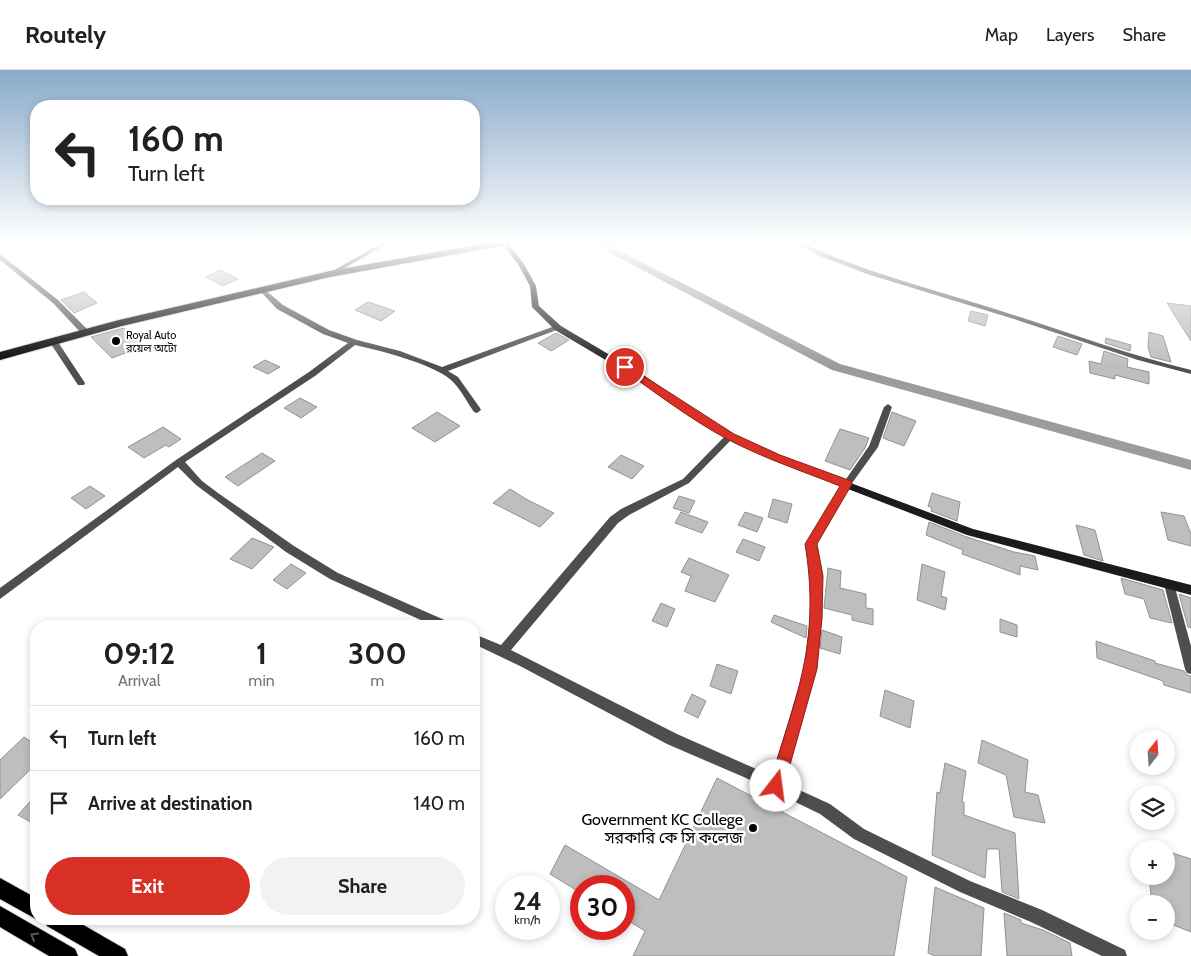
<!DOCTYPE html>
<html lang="en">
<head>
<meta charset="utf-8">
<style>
  :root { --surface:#fff; --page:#f2f2f2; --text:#202124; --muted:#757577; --line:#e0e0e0; --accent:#d93025 }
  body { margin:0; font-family:Cabin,"Noto Sans Bengali",sans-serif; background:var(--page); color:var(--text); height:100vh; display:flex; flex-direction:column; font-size:19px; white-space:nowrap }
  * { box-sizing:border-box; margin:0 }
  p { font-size:16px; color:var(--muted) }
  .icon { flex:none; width:28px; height:28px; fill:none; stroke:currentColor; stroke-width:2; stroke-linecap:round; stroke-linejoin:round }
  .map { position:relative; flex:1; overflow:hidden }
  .panel { position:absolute; left:30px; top:550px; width:450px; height:305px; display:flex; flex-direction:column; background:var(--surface); border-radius:20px; box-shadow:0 2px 8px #0003 }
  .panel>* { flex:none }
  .banner { position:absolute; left:30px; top:30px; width:450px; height:105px; border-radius:20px; box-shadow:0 2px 8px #0003; background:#fff; color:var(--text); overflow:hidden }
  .needle { width:32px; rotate:17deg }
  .tools { position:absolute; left:1130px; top:660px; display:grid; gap:10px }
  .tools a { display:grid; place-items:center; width:45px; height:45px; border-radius:50%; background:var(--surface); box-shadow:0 2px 8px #0003; font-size:25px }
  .speed { position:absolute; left:495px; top:805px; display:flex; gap:10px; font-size:25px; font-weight:700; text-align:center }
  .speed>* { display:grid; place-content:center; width:65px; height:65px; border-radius:50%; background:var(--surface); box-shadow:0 2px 8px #0003; line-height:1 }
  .speed small { font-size:12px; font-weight:400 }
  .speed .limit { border:8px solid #d22; background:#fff; color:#111 }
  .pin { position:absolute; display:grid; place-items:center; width:42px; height:42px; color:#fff; margin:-21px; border:2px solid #fff; border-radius:50%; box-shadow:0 1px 5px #0007 }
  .me { position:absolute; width:55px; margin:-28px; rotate:15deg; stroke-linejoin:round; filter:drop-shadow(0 0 4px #0008) }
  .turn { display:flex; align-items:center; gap:18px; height:105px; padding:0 15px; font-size:22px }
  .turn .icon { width:65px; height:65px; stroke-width:2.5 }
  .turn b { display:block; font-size:35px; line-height:42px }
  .eta { display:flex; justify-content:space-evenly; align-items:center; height:85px; text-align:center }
  .eta b { font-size:30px; font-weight:800; line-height:35px }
  .primary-button { display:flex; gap:10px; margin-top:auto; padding:10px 15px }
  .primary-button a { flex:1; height:58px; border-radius:30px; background:var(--accent); color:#fff; font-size:20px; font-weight:800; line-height:58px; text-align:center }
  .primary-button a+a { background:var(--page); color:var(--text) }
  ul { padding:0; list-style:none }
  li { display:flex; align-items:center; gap:15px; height:65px; padding:0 15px; border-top:1px solid var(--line) }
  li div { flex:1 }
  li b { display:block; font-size:19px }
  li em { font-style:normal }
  header { display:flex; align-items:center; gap:30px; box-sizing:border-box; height:70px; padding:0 25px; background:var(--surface); border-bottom:1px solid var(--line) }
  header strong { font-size:24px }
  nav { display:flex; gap:28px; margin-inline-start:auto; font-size:18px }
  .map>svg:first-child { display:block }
</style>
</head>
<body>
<header>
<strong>Routely</strong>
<nav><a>Map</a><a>Layers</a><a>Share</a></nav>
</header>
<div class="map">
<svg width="1191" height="886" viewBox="0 0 1191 886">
  <rect width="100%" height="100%" fill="#fff"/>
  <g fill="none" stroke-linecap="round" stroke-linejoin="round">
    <polygon fill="#9c9c9c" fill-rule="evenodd" points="601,173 611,173 614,178 840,294 1191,390 1191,400 832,300 608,182"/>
  </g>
  <g fill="#bebebe" stroke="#929292">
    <polygon points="221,200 238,209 223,216 206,207"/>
    <polygon points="84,222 97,233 74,243 61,230"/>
    <polygon points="368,232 395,241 381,251 355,240"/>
    <polygon points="1167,233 1191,236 1191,271"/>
    <polygon points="971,241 988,245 985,256 968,251"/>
    <polygon points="124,258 142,277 112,288 91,267"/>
    <polygon points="1149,262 1163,266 1171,292 1151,287 1148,277"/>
    <polygon points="556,263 569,270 551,281 538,273"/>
    <polygon points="1058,266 1082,274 1077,285 1053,277"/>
    <polygon points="1106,268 1131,275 1130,281 1105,273"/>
    <polygon points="1104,281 1128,289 1127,297 1149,302 1149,314 1115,305 1115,309 1090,303 1089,291 1101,294"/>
    <polygon points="265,290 280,297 268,304 253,297"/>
    <polygon points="300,328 317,337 301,348 284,338"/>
    <polygon points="437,342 460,356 435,372 412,358"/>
    <polygon points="892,342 916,351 904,376 883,368"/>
    <polygon points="163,357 181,369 169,377 166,375 144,388 128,377"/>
    <polygon points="840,359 869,368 865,378 850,400 825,391"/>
    <polygon points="262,383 275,391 238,416 225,407"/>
    <polygon points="621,385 644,396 632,409 608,397"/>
    <polygon points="90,416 105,426 86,439 71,428"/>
    <polygon points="510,419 526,429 554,443 540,457 493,433"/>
    <polygon points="932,423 960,432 957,451 931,441 932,438 928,436"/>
    <polygon points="679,426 695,431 689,443 673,438"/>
    <polygon points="773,429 792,434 787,453 768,447"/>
    <polygon points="681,442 708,452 702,463 675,453"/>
    <polygon points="745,442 763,448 757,462 738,455"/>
    <polygon points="1161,442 1184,446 1191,464 1191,476 1168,470"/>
    <polygon points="929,452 967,467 1014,482 1035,486 1038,500 1020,496 1020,505 962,484 963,480 926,465"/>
    <polygon points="1076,455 1095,460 1103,491 1084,485"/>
    <polygon points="252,468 274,477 252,499 230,489"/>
    <polygon points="743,469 765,477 759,491 736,482"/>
    <polygon points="689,488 729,505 715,532 685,521 691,506 681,502"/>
    <polygon points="291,494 306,503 287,519 273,510"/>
    <polygon points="922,494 945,502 941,526 947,528 945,540 917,530"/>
    <polygon points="828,498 841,501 840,518 866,524 866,538 873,539 873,555 852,550 852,545 824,538"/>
    <polygon points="1121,508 1163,520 1172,553 1150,548 1144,529 1125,524"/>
    <polygon points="1179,524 1191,528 1191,558 1188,557"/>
    <polygon points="661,533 675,539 667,557 652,551"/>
    <polygon points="774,545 807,556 806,568 771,552"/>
    <polygon points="1000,549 1017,555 1017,567 1000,562"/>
    <polygon points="822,560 842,567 840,584 820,578"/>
    <polygon points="1096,571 1155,591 1155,593 1184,601 1187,605 1191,606 1191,623 1164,615 1163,611 1097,588"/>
    <polygon points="717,594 738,601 731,624 710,616"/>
    <polygon points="885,620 914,631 910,658 880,646"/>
    <polygon points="692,624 706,631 698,648 684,641"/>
    <polygon points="24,667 36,675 36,694 0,729 0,690"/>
    <polygon points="982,670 1028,690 1025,722 1038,725 1045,753 1014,747 1006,705 978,693"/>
    <polygon points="945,693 966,701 962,732 964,732 964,745 1015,763 1019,829 1002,822 999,779 987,779 985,808 932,785 937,722 940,723"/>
    <polygon points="717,708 907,807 894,886 633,886 645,861 624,848 624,816 581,816 581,823 550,804 565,775 659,830"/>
    <polygon points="36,725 36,755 18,745"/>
    <polygon points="1166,781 1191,789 1191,862 1166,852 1166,834 1152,834 1149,806 1166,806"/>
    <polygon points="935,817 984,838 981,886 935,886 928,883"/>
    <polygon points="1004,843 1021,850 1021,853 1043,860 1070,873 1072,886 1007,886"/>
  </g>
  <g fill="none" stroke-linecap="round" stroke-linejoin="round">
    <defs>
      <g id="primary">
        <polygon points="0,808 36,828 36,849 0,829"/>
        <polygon points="0,836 75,879 78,886 49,886 0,857"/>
        <polygon points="44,849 73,849 125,879 128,886 99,886 47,856"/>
      </g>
      <polygon id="highway" points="487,173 506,173 501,176 330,207 122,256 0,290 0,282 119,250 330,201"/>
    </defs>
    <use href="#primary" stroke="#dbdbdb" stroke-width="2"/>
    <use href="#highway" stroke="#dbdbdb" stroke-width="2"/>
    <g fill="#4e4e4e" fill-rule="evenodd">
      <path d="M796,173H803C866,203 932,219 998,240C1062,260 1125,284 1191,300V304L1138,290L1014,249L867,204L820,186Z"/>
      <polygon points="0,184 58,230 88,260 88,264 82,264 53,233 0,190"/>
      <path d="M260,219H264L283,235L329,260L357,270L400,281L442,297L555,256H561L562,258L448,301L458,307L480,338L481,340L477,343L474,342C467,332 460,318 451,310C431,293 381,281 355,275L315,306L185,392L202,411L218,423L294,476L338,503L449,552L451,556H434L330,509L286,482L196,415L178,397L0,529V518L176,390L309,302L348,273L323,264L277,239L260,221Z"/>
      <polygon points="50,269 56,269 85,313 84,315 78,315 49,271"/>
      <polygon points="888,334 892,337 878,377 850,416 816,474 822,506 822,548 816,599 784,713 830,734 864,759 970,811 1042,840 1125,880 1127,886 1102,886 1031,852 960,822 854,769 820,744 746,708 667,674 520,596 474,574 474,564 501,575 610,447 621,439 683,409 727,364 733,364 734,366 733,368 689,413 629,445 618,453 511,580 677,664 772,706 804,599 810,548 812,506 806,474 844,412 869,376 884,337"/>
      <polygon points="1169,510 1173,511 1174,514 1191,576 1191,604 1187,603 1185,599 1164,514 1165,511"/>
    </g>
    <g fill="#1b1b1b" fill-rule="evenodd">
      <polygon points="382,173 389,173 332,205 327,204"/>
      <polygon points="502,173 508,173 524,194 536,216 539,236 561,256 642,304 686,335 733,364 779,386 973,459 1191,515 1191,525 967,465 773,390 727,368 680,339 636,308 555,260 532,237 530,216 518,194"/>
    </g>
    <use href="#primary" fill="#000" fill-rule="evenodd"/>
    <use href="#highway" fill="#000" fill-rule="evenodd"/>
  </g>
  <defs><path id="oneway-chevron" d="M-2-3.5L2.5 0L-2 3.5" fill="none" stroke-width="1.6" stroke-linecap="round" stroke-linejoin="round" transform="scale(1.25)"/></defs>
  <use stroke="#595959" href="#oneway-chevron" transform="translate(34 866) rotate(-150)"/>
  <linearGradient id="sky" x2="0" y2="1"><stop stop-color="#89aaca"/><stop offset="0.58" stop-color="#fff"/><stop offset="1" stop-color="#fff" stop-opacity="0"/></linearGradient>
  <rect width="1191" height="297" fill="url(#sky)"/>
  <path fill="#d93025" stroke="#8d1f18" d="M625,294L734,364L780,385L851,411L852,414L817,474L823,506L822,548L817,599L784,716L782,722L776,724L771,722L769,716C780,677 795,638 803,599C812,558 812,515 805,474L840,416C802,401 763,388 727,369C690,349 656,323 622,299L620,297Z"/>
  <g fill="#000" stroke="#fff" stroke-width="2">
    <circle cx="116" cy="271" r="5"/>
    <circle cx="753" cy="758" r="5"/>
  </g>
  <g text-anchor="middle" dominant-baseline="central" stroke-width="5" stroke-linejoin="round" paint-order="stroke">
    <g font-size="11" fill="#000" stroke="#fff" text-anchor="start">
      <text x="126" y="265">Royal Auto<tspan x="126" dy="13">রয়েল অটো</tspan></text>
    </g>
    <g font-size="16" fill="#000" stroke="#fff" text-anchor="end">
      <text x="743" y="749">Government KC College<tspan x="743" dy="18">সরকারি কে সি কলেজ</tspan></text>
    </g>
  </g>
</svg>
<div class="tools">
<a><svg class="needle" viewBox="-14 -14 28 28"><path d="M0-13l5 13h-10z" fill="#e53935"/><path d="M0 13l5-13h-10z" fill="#757577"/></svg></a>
<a><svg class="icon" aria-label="layers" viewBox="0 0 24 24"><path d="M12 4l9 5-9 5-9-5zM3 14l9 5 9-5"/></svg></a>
<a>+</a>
<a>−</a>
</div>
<div class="speed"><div>24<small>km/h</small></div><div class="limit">30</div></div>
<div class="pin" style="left:625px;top:297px;background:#d93025"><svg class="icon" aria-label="arrive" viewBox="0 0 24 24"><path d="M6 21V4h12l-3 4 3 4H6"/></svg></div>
<svg class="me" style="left:776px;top:716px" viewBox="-20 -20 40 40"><circle r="19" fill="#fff"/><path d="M0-13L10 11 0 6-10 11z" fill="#d93025"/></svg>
<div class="banner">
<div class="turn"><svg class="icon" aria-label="left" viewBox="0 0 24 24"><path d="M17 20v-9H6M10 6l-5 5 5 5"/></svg><div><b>160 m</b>Turn left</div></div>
</div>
<section class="panel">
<div class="eta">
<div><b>09:12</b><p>Arrival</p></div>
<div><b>1</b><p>min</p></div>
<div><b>300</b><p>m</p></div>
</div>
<ul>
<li><svg class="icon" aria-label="left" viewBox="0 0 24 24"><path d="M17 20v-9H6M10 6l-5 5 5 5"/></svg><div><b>Turn left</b></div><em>160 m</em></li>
<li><svg class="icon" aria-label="arrive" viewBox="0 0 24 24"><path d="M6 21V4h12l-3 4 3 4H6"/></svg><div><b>Arrive at destination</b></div><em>140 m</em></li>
</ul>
<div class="primary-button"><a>Exit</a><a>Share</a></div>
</section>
</div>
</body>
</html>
